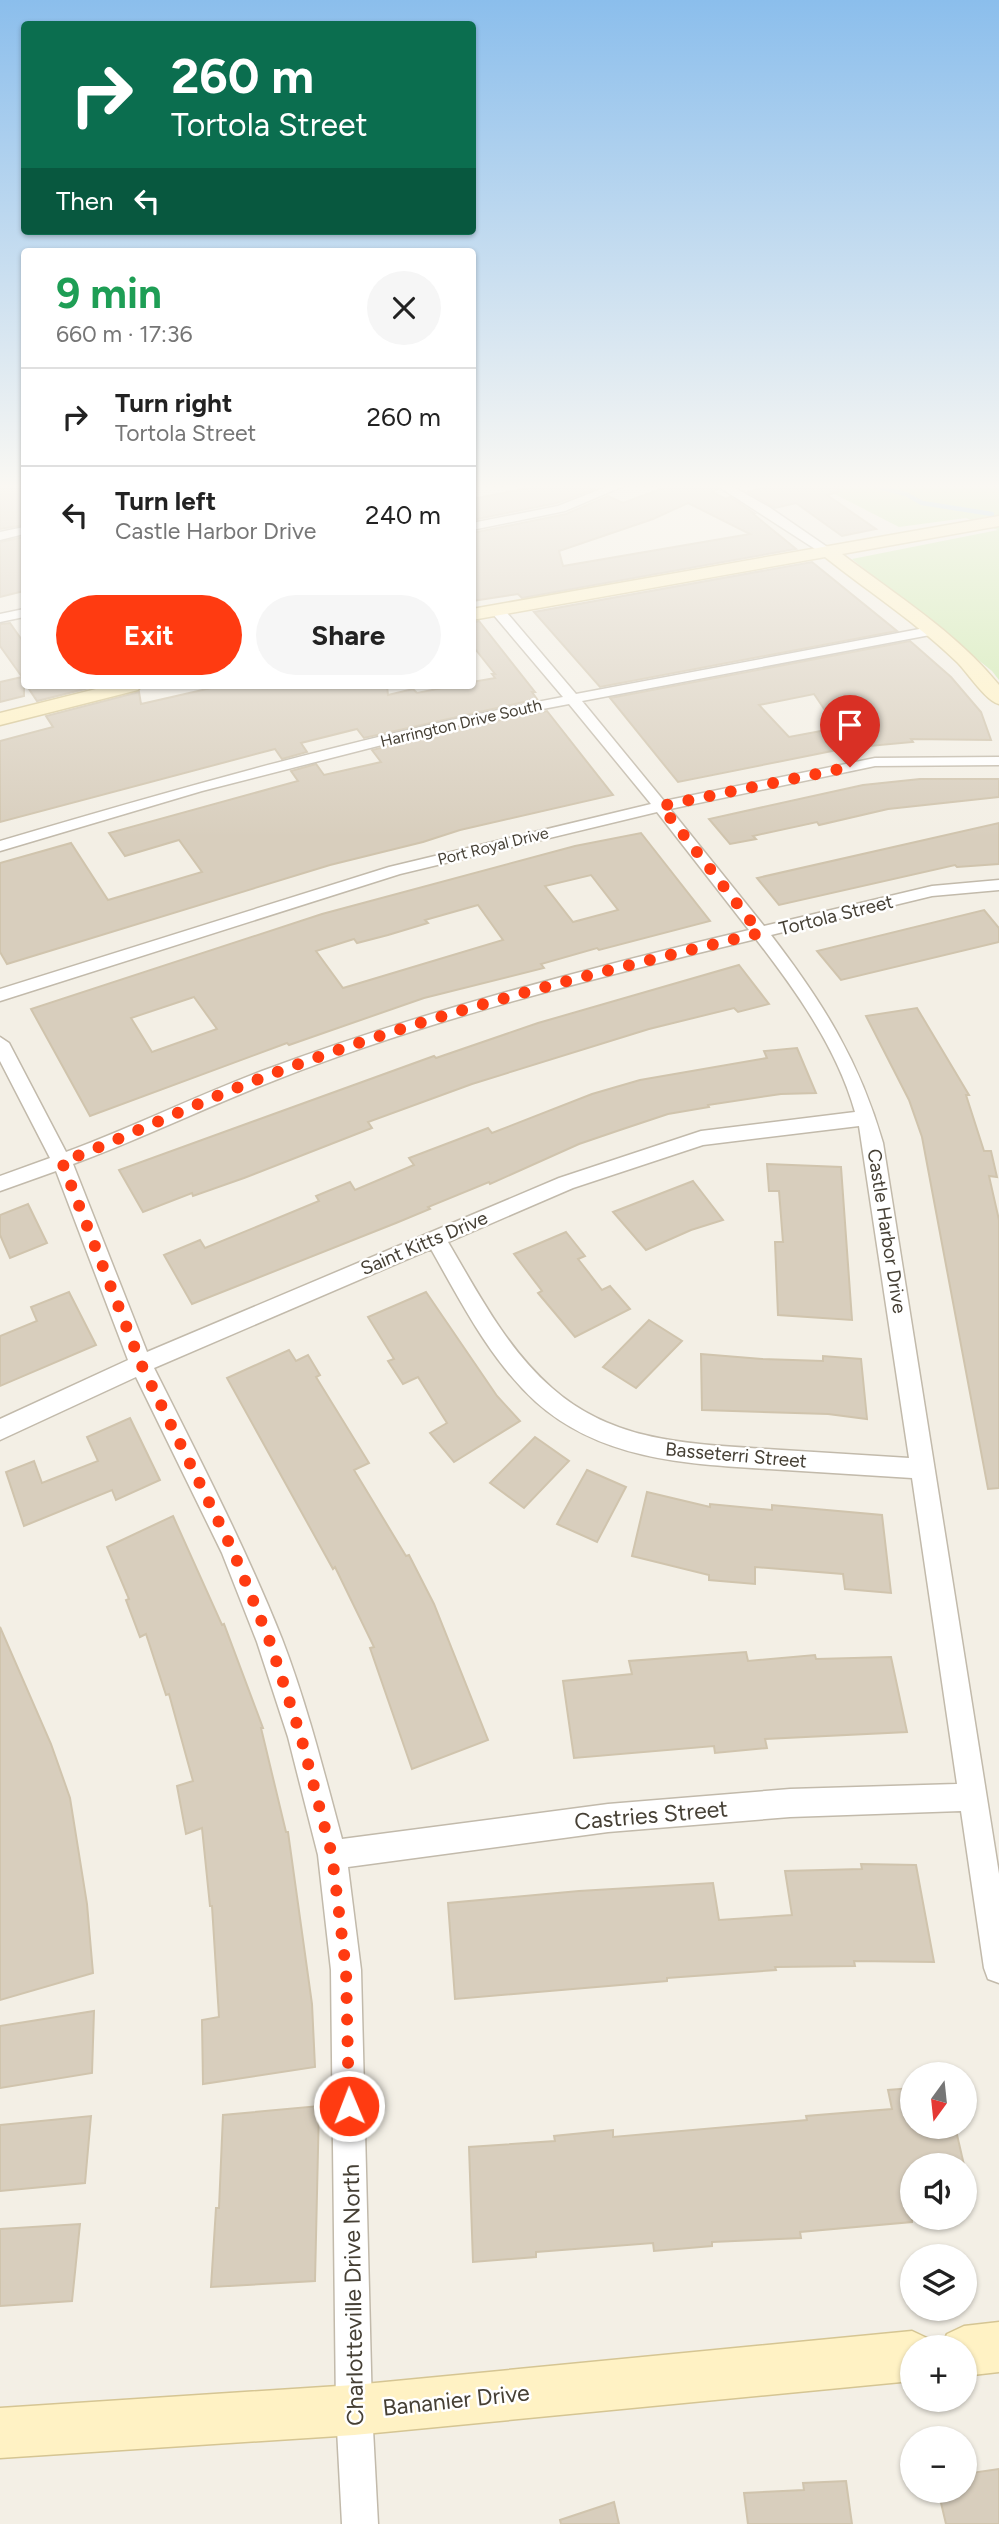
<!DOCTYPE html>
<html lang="en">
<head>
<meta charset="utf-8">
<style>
  :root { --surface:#fff; --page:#f6f6f6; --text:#222; --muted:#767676; --line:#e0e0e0; --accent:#ff3b11 }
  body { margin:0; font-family:Figtree,sans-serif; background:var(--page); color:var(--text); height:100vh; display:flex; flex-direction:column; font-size:26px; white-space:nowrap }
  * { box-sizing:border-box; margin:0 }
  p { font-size:23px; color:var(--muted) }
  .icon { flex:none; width:38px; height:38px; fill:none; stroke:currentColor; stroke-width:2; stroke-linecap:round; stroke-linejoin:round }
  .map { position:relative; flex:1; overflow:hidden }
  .sheet { position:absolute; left:21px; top:248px; width:455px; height:441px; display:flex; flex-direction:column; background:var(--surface); border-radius:7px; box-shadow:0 2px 5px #0004 }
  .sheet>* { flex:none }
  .top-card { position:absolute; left:21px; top:21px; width:455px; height:214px; border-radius:7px; box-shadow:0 2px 5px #0004; background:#0b6e4f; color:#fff; overflow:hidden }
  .needle { width:46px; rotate:195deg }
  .buttons { position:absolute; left:900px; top:2062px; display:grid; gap:14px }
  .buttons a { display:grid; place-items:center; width:77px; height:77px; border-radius:50%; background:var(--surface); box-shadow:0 2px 5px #0004; font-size:35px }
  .pin { position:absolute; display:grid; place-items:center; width:60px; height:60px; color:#fff; margin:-72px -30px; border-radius:50% 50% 50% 0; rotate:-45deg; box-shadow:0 0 7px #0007 }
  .pin .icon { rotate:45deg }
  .me { position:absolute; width:77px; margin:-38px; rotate:359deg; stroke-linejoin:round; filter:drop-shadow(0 0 5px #0008) }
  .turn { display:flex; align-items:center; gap:24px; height:147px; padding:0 35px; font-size:32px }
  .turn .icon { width:91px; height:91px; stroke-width:2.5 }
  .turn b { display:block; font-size:49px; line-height:60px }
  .then { display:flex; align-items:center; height:66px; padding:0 35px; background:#0003; gap:14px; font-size:26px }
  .round { display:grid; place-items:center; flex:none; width:74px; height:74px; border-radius:37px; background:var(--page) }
  .head { display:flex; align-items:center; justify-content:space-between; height:119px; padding:0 35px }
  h1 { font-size:42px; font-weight:700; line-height:52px; color:#1e9e55 }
  .primary-button { display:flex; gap:14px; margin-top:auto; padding:14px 35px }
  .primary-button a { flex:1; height:80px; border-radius:42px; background:var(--accent); color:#fff; font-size:28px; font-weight:700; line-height:80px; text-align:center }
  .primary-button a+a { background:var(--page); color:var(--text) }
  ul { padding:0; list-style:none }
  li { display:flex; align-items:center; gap:21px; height:98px; padding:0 35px; border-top:2px solid var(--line) }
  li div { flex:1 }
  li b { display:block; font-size:26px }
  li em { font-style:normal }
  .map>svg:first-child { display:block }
</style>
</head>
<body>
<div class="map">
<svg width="999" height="2524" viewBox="0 0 999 2524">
  <rect width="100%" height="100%" fill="#f3efe5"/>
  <polygon fill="#cce9ac" points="817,485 999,485 999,680 992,671 852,559 998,530 966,518 899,527"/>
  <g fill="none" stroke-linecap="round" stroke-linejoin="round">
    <polyline stroke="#9fcef3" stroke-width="4.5" points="871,485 906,494 922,503 992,514"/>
  </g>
  <g fill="#d8cebd" stroke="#d0c4ad" stroke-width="2" fill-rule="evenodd">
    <polygon points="0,485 24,485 24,525 0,529"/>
    <polygon points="544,485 584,485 594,489 557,503 472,520 472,499"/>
    <path d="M653,485H714L718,489L712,492L726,499L730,497L754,513H752L796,549L522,598L518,594L472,601V533L566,514L608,496L623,503L661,489ZM688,503L750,534L563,566L559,551L653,519Z"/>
    <polygon points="770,485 839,485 839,492 827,495 876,529 842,536 796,503 775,508 748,492"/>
    <polygon points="24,537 24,591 0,597 0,542"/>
    <polygon points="812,562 897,631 600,687 534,612"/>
    <polygon points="479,621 535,692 532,692 537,699 364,738 357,729 301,743 307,752 282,759 275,749 0,822 0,741 53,727 46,716 139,692 141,704 220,686 387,686 388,695 413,689 417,693 453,686 472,686 472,682 495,678 492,674 495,674 472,645 472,623"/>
    <polygon points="10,623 24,643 24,696 0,702 0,682 22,677 0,646 0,624"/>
    <path d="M910,641L951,677L981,712L991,740L911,739L913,742L847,748L678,782L610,698ZM814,694L837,728L789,737L759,705Z"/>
    <polygon points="27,686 97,686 37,701"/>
    <polygon points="547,711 613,795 460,830 423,842 330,865 7,964 0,952 0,863 71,843 108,900 202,872 179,840 125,856 109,833 298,781 291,771 316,764 324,775 381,762 372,750 465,727"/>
    <polygon points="920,779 999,779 999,797 888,809 819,825 817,822 753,836 756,839 730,844 709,819 863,785"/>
    <polygon points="999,823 999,864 957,867 955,865 779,905 757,878"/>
    <path d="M641,833L710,921L599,950L597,948L541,964L544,968L424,998L289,1045L287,1043L90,1116L31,1009L322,914L575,846ZM591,875L618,910L573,922L545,886ZM478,905L503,940L343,988L316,951L354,939L357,943L388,935L428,923L425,920ZM194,997L217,1029L152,1052L131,1018Z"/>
    <polygon points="984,910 999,928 999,942 841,980 817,951"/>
    <polygon points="739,965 769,1004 738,1012 734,1008 649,1029 472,1084 368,1122 372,1128 244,1178 193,1196 192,1193 143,1212 119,1170 434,1056 436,1058 538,1023"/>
    <polygon points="917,1008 969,1095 966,1095 984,1151 991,1151 997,1177 989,1176 999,1220 999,1488 988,1489 922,1137 909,1100 866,1016"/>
    <polygon points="797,1048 816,1093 781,1094 708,1105 709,1107 668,1114 620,1130 579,1144 490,1184 489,1182 428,1207 430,1209 396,1223 192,1304 164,1255 200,1240 205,1248 319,1201 316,1196 350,1182 355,1190 414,1165 409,1158 488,1128 492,1133 592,1094 640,1080 767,1058 764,1051"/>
    <polygon points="767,1164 841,1167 852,1320 778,1315 775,1242 783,1242 779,1191 769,1191"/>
    <polygon points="693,1181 723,1220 691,1230 646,1250 613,1212"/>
    <polygon points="28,1204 47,1243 10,1258 0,1235 0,1215"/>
    <polygon points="566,1232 585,1256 578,1259 602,1290 610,1286 630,1309 575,1337 538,1293 542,1291 514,1254"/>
    <polygon points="69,1292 96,1345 0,1386 0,1336 37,1321 31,1307"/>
    <polygon points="426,1292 497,1396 520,1421 454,1462 430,1433 447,1423 418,1377 403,1384 388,1361 394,1359 368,1317"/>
    <polygon points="649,1320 682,1341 636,1388 603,1367"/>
    <polygon points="289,1350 296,1361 308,1355 320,1375 316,1377 369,1463 354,1470 406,1556 409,1555 434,1604 488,1740 412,1769 370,1648 374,1647 335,1567 333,1569 227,1378"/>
    <polygon points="701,1354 762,1359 823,1361 823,1356 861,1359 867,1419 828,1414 702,1410"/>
    <polygon points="130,1418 160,1480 116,1500 112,1490 24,1526 6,1472 34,1461 42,1483 98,1461 87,1437"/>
    <polygon points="535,1437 569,1461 524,1508 490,1483"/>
    <polygon points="587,1470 626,1487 597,1542 557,1524"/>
    <polygon points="647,1492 710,1507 710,1504 772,1510 772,1505 882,1515 891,1593 845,1589 843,1574 755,1567 755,1584 709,1580 709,1575 632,1556"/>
    <polygon points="173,1516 222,1625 224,1624 263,1728 261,1728 286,1832 288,1832 312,2004 315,2067 203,2084 202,2020 219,2017 212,1906 210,1906 202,1828 186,1834 177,1786 193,1781 169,1694 166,1695 146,1634 140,1637 126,1600 129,1599 107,1547"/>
    <polygon points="0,1627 51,1744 70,1798 87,1904 93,1973 0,2000"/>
    <polygon points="746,1652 748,1661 815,1655 816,1659 891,1657 907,1732 765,1739 767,1748 715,1753 714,1746 574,1758 563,1681 632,1674 629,1661"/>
    <polygon points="861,1864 916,1865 934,1962 854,1961 855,1966 775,1967 776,1970 667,1978 667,1981 455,1999 448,1903 579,1891 713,1883 719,1920 792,1915 785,1871 862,1869"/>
    <polygon points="94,2011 92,2073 0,2088 0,2026"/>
    <polygon points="912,2088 912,2126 955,2126 964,2165 912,2165 912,2222 800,2232 801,2238 712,2242 712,2246 654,2251 653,2243 536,2252 536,2257 473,2262 469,2147 555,2141 554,2136 613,2130 613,2137 807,2120 806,2116 892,2109 888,2090"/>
    <polygon points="319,2106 315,2281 211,2287 216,2208 219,2208 223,2115"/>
    <polygon points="91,2116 85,2183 0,2191 0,2125"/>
    <polygon points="80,2224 72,2301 0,2306 0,2229"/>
    <polygon points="999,2469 999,2524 946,2524 938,2490 964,2490 964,2474"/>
    <polygon points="846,2481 852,2524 748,2524 744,2493 804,2490 803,2483"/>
    <polygon points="614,2502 619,2524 561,2524 560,2520"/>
  </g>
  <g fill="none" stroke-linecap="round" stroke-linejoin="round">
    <defs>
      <g id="street">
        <polygon points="611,485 626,485 565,511 472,530 472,523 558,506"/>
        <polygon points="716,485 730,485 769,507 836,553 826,556"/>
        <polygon points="24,527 24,534 0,540 0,532"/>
        <path d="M497,606L502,607L576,694L930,627L937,631L930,635L582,701L664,801L875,758L999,757V765L875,766L670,809L764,926L932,886L999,880V890L932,896L771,935C823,1003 859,1060 883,1143L999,1874V1983L988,1979L984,1968L961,1811L790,1817L608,1832L348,1867L361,1970L372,2410L378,2524H342L336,2410L331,1970L318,1855L288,1737L257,1642L222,1553L136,1377L0,1440V1419L128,1360L56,1171L0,1191V1176L50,1158L0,1061V1037L9,1043L66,1152C133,1127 196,1096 262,1071C420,1012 585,969 749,930L657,812L400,874L0,1001V989L389,867L651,804L569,704L464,724L202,791L0,851V841C186,786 373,733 563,697L492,613V607ZM756,939C796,991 837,1048 855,1112L701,1131L559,1178L147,1352L73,1164C141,1139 206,1107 273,1081C429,1019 594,978 756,939ZM859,1126L909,1458C862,1455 814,1452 766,1449C689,1444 613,1442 552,1388C507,1349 478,1293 448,1242L573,1188L703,1145ZM431,1249C461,1302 490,1360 536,1402C601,1460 686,1464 769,1469C817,1472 865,1475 912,1478L957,1784L790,1789L608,1804L342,1839C324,1772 307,1704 282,1639C245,1546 199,1458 154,1368Z"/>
        <polygon points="24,609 24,617 0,622 0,614"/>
      </g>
      <g id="secondary">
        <path d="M999,516V526L842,554C896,595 956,632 999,685V704C986,701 968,673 957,662C917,623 869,592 825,557L472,620V609Z"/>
        <polygon points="108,686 141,686 138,690 0,725 0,713"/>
        <polygon points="999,2322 999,2372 964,2376 964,2347 941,2347 947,2334 964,2326"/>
        <polygon points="912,2331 929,2339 933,2347 912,2347 912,2381 354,2435 0,2458 0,2408 354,2385"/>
      </g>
    </defs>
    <use href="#street" stroke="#c2baab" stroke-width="3"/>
    <use href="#secondary" stroke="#d5c593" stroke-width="3"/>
    <use href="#street" fill="#fff" fill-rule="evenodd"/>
    <use href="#secondary" fill="#fff2c4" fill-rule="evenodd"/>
  </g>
  <linearGradient id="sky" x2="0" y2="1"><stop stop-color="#8bbeec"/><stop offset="0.58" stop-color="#faf8f3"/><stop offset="1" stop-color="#faf8f3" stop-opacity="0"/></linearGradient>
  <rect width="999" height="838" fill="url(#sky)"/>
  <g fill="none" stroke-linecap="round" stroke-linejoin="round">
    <path stroke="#ff3b11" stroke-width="12" stroke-dasharray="0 21.6" d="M349,2106L346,1970L332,1855L301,1737L270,1642L233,1551L141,1364L62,1162C131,1135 198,1102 267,1076C427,1014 594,973 760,933L661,806L850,767"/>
  </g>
  <g text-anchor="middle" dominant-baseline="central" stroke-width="5" stroke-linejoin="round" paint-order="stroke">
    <g font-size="16" fill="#464035" stroke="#fff">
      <text transform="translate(461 723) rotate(-13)">Harrington Drive South</text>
      <text transform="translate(493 846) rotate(-14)">Port Royal Drive</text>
    </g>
    <g font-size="19" fill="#464035" stroke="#fff">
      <text transform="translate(836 915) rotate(-14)">Tortola Street</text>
      <text transform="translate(887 1231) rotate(81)">Castle Harbor Drive</text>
      <text transform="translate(424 1243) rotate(-23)">Saint Kitts Drive</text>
      <text transform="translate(736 1455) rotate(5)">Basseterri Street</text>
    </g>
    <g font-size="23" fill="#464035" stroke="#fff">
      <text transform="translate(651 1815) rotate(-5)">Castries Street</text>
      <text transform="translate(353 2295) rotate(-91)">Charlotteville Drive North</text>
      <text transform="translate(456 2400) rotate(-6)">Bananier Drive</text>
    </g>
  </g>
</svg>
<div class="buttons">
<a><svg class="needle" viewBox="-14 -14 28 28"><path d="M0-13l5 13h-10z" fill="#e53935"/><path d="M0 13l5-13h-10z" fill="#767676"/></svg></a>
<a><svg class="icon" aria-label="sound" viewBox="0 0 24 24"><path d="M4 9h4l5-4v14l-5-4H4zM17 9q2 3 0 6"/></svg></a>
<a><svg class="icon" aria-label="layers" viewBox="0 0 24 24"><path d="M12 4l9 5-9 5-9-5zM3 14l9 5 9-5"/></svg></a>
<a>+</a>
<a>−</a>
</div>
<div class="pin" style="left:850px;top:767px;background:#d93025"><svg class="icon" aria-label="arrive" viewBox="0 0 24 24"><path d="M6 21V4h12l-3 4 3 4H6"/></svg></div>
<svg class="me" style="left:349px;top:2106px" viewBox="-20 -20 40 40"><circle r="17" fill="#ff3b11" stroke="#fff" stroke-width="3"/><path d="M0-11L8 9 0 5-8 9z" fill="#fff"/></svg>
<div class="top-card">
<div class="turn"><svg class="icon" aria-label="right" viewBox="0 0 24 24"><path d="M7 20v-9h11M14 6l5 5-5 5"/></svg><div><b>260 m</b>Tortola Street</div></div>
<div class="then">Then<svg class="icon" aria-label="left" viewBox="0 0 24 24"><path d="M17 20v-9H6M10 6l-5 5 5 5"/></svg></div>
</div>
<section class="sheet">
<div class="head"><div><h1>9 min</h1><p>660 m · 17:36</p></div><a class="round"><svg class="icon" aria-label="close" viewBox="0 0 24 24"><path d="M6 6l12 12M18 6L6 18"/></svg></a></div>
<ul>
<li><svg class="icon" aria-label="right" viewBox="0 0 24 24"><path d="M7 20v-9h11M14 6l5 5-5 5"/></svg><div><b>Turn right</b><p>Tortola Street</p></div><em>260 m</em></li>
<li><svg class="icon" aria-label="left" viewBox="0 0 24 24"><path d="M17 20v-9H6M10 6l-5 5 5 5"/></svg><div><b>Turn left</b><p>Castle Harbor Drive</p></div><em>240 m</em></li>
</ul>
<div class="primary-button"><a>Exit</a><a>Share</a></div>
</section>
</div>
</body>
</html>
